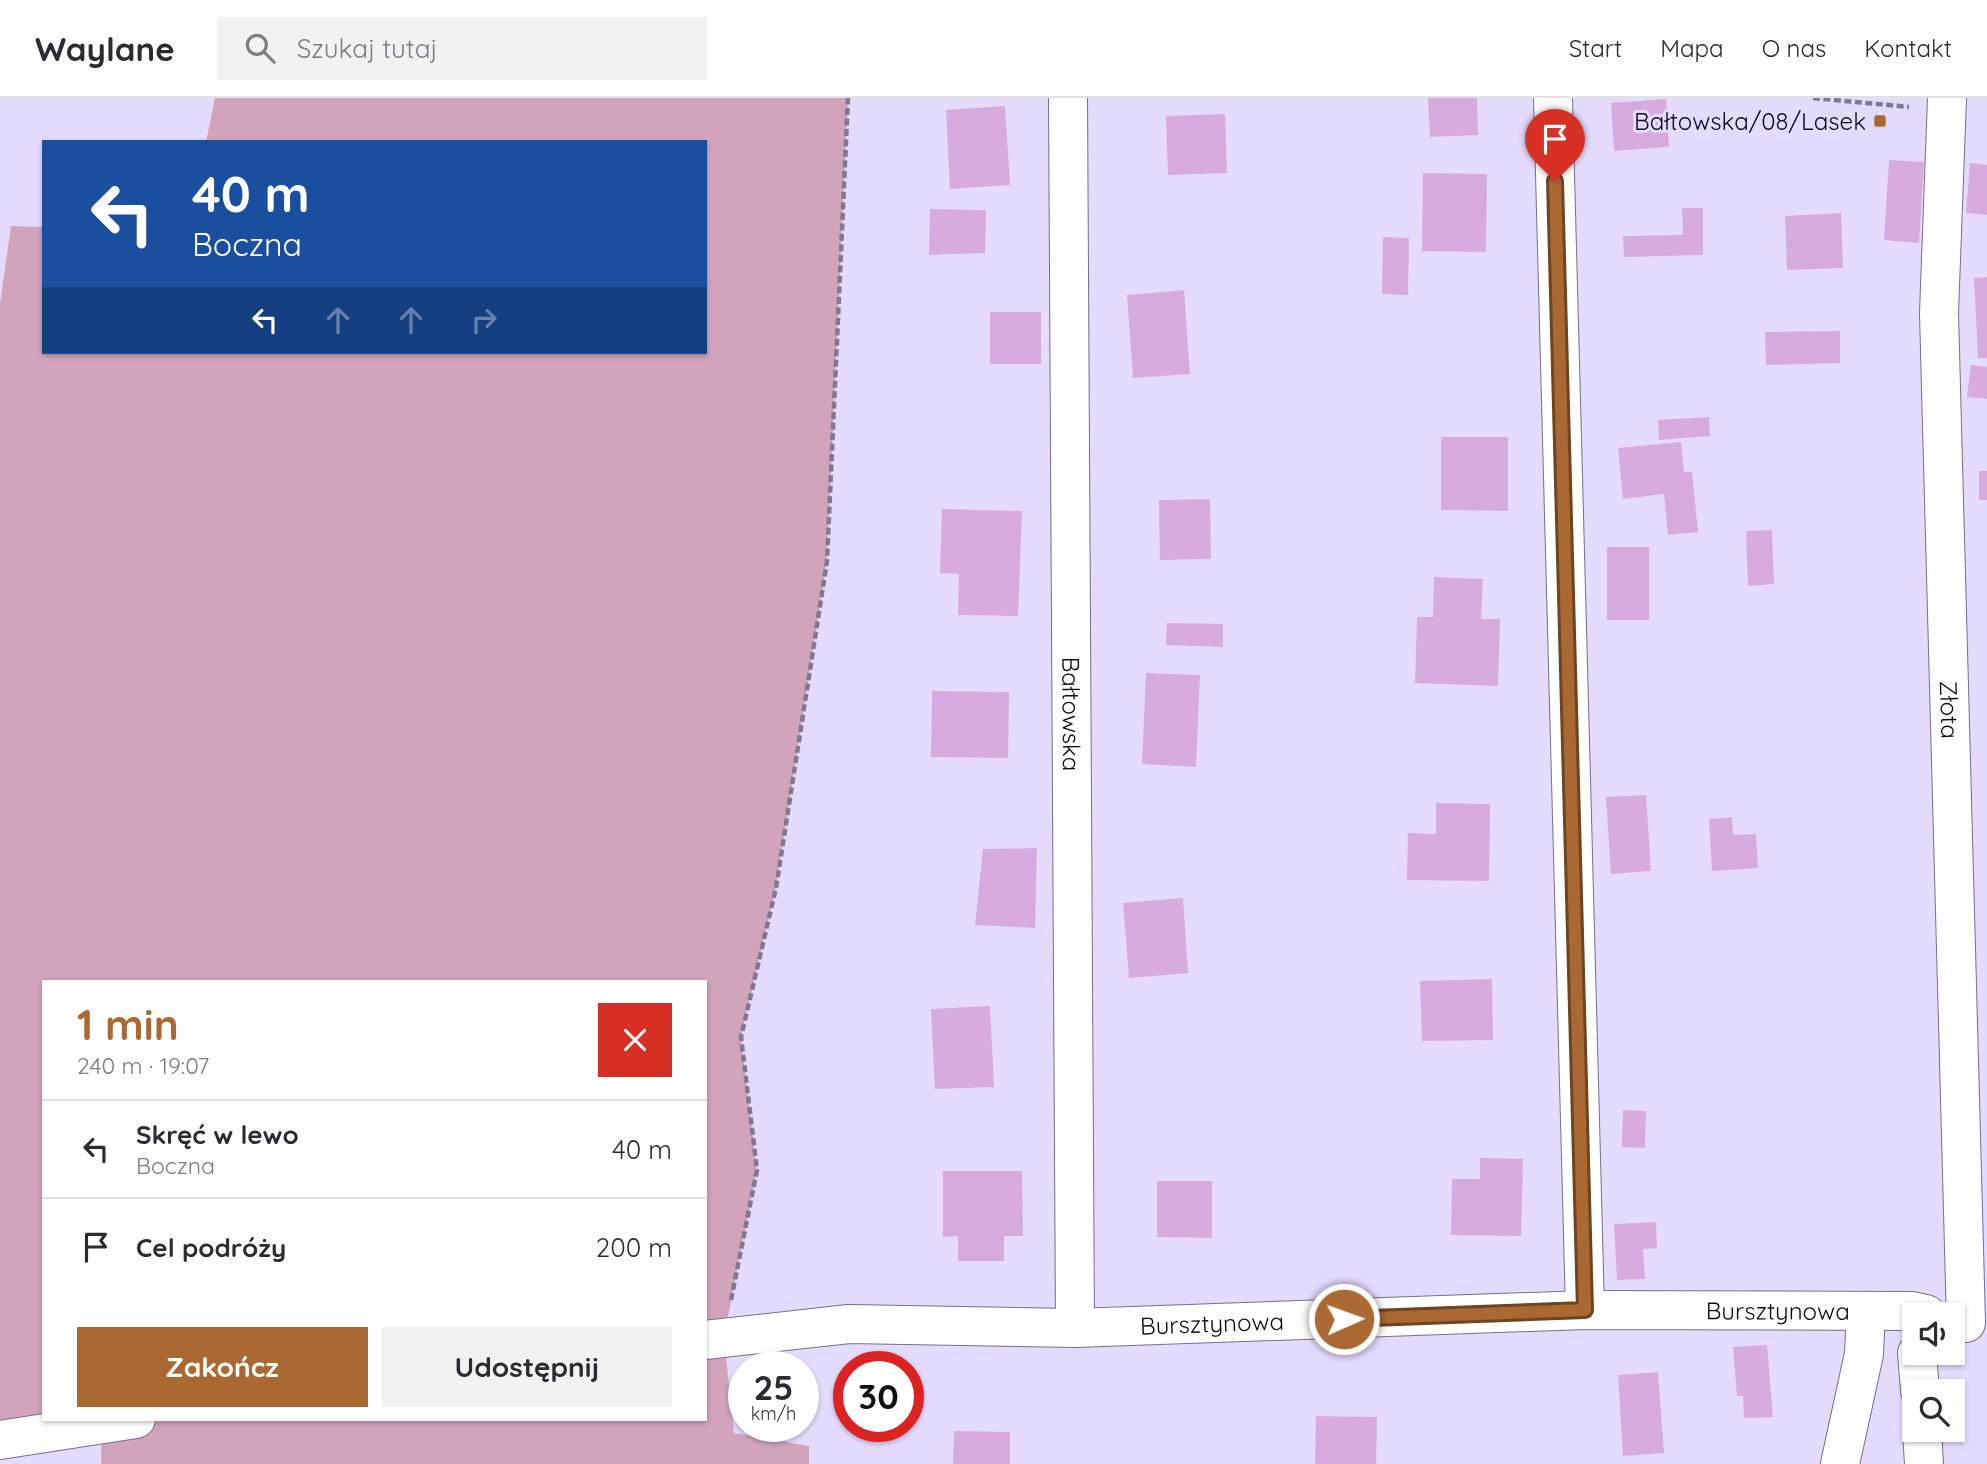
<!DOCTYPE html>
<html lang="pl">
<head>
<meta charset="utf-8">
<style>
  :root { --surface:#fff; --page:#f2f2f3; --text:#2b2b33; --muted:#7c7c81; --line:#e1e1e2; --accent:#aa6833 }
  body { margin:0; font-family:Quicksand,sans-serif; background:var(--page); color:var(--text); height:100vh; display:flex; flex-direction:column; font-size:26px; white-space:nowrap }
  * { box-sizing:border-box; margin:0 }
  p { font-size:23px; color:var(--muted) }
  .icon { flex:none; width:38px; height:38px; fill:none; stroke:currentColor; stroke-width:2; stroke-linecap:round; stroke-linejoin:round }
  .map { position:relative; flex:1; overflow:hidden }
  .side { position:absolute; left:42px; top:882px; width:665px; height:441px; display:flex; flex-direction:column; background:var(--surface); border-radius:0px; box-shadow:0 2px 5px #0004 }
  .side>* { flex:none }
  .top-card { position:absolute; left:42px; top:42px; width:665px; height:214px; border-radius:0px; box-shadow:0 2px 5px #0004; background:#1a4fa0; color:#fff; overflow:hidden }
  .fabs { position:absolute; left:1902px; top:1204px; display:grid; gap:14px }
  .fabs a { display:grid; place-items:center; width:63px; height:63px; border-radius:0px; background:var(--surface); box-shadow:0 2px 5px #0004; font-size:35px }
  .speed { position:absolute; left:728px; top:1253px; display:flex; gap:14px; font-size:35px; font-weight:700; text-align:center }
  .speed>* { display:grid; place-content:center; width:91px; height:91px; border-radius:50%; background:var(--surface); box-shadow:0 2px 5px #0004; line-height:1 }
  .speed small { font-size:18px; font-weight:400 }
  .speed .limit { border:10px solid #d22; background:#fff; color:#111 }
  .pin { position:absolute; display:grid; place-items:center; width:60px; height:60px; color:#fff; margin:-72px -30px; border-radius:50% 50% 50% 0; rotate:-45deg; box-shadow:0 0 7px #0007 }
  .pin .icon { rotate:45deg }
  .me { position:absolute; width:77px; margin:-38px; rotate:88deg; stroke-linejoin:round; filter:drop-shadow(0 0 5px #0008) }
  .turn { display:flex; align-items:center; gap:24px; height:147px; padding:0 35px; font-size:32px }
  .turn .icon { width:91px; height:91px; stroke-width:2.5 }
  .turn b { display:block; font-size:49px; line-height:60px }
  .lanes { display:flex; align-items:center; height:66px; padding:0 35px; background:#0003; justify-content:center; gap:35px; direction:ltr }
  .lanes .off { opacity:.35 }
  .round { display:grid; place-items:center; flex:none; width:74px; height:74px; border-radius:0px; background:var(--page) }
  .headline { display:flex; align-items:center; justify-content:space-between; height:119px; padding:0 35px }
  h1 { font-size:42px; font-weight:700; line-height:52px; color:var(--accent) }
  .action { display:flex; gap:14px; margin-top:auto; padding:14px 35px }
  .action a { flex:1; height:80px; border-radius:0px; background:var(--accent); color:#fff; font-size:28px; font-weight:700; line-height:80px; text-align:center }
  .action a+a { background:var(--page); color:var(--text) }
  ul { padding:0; list-style:none }
  li { display:flex; align-items:center; gap:21px; height:98px; padding:0 35px; border-top:2px solid var(--line) }
  li div { flex:1 }
  li b { display:block; font-size:26px }
  li em { font-style:normal }
  header { display:flex; align-items:center; gap:42px; box-sizing:border-box; height:98px; padding:0 35px; background:var(--surface); border-bottom:2px solid var(--line) }
  header strong { font-size:33px }
  nav { display:flex; gap:38px; margin-inline-start:auto; font-size:24px }
  .search { width:490px; height:63px; background:var(--page); display:flex; align-items:center; gap:18px; box-sizing:border-box; padding:0 24px; border-radius:0px; color:var(--muted); font-size:26px }
  .map>svg:first-child { display:block }
</style>
</head>
<body>
<header>
<strong>Waylane</strong>
<div class="search"><svg class="icon" aria-label="search" viewBox="0 0 24 24"><circle cx="10" cy="10" r="6"/><path d="M15 15l6 6"/></svg>Szukaj tutaj</div>
<nav><a>Start</a><a>Mapa</a><a>O nas</a><a>Kontakt</a></nav>
</header>
<div class="map">
<svg width="1987" height="1366" viewBox="0 0 1987 1366">
  <rect width="100%" height="100%" fill="#e5dbff"/>
  <path fill="#d1a4bc" fill-rule="evenodd" d="M215,0H848L827,463L776,790L741,939L757,1072L724,1239L734,1335L809,1348V1366H101L102,1327L0,1342V205L11,128L44,129V254H705V44H206ZM44,884H705V1321H44Z"/>
  <g fill="#d8abde">
    <polygon points="1428,0 1477,0 1478,37 1430,39"/>
    <polygon points="1666,1 1669,49 1614,53 1611,5"/>
    <polygon points="1005,8 1010,87 950,91 946,12"/>
    <polygon points="1225,16 1227,75 1168,77 1166,18"/>
    <polygon points="1889,62 1924,64 1919,145 1884,142"/>
    <polygon points="1970,65 1987,67 1987,117 1966,115"/>
    <polygon points="1423,75 1487,76 1486,154 1422,153"/>
    <polygon points="1682,110 1703,110 1703,157 1624,159 1623,138 1683,137"/>
    <polygon points="930,111 986,112 985,155 929,157"/>
    <polygon points="1841,115 1843,170 1787,172 1785,118"/>
    <polygon points="1383,139 1409,140 1408,197 1382,196"/>
    <polygon points="1987,179 1987,260 1978,260 1974,180"/>
    <polygon points="1184,192 1190,276 1133,280 1127,197"/>
    <rect x="990" y="214" width="51" height="52"/>
    <polygon points="1840,233 1840,265 1766,267 1765,234"/>
    <polygon points="1971,267 1987,269 1987,301 1967,299"/>
    <polygon points="1709,319 1710,338 1659,342 1658,322"/>
    <polygon points="1441,339 1508,339 1508,413 1441,412"/>
    <polygon points="1681,344 1684,374 1692,374 1698,434 1668,437 1664,396 1623,401 1618,350"/>
    <rect x="1979" y="373" width="8" height="29"/>
    <polygon points="1210,401 1211,461 1160,462 1159,402"/>
    <polygon points="942,411 1022,413 1018,518 958,517 959,476 940,475"/>
    <polygon points="1772,432 1774,486 1748,488 1746,433"/>
    <rect x="1607" y="449" width="42" height="73"/>
    <polygon points="1434,479 1483,481 1481,521 1500,521 1498,588 1415,585 1417,519 1433,519"/>
    <polygon points="1167,525 1223,526 1223,549 1166,547"/>
    <polygon points="1146,575 1200,577 1196,669 1142,666"/>
    <polygon points="932,593 1009,594 1008,660 931,659"/>
    <polygon points="1646,697 1651,773 1611,776 1606,699"/>
    <polygon points="1436,705 1490,706 1489,783 1407,782 1408,735 1436,736"/>
    <polygon points="1732,719 1733,737 1756,736 1758,770 1712,773 1709,721"/>
    <polygon points="1037,750 1035,830 975,827 983,751"/>
    <polygon points="1183,800 1188,875 1129,880 1123,805"/>
    <polygon points="1492,881 1493,942 1422,943 1420,883"/>
    <polygon points="990,908 994,989 935,991 931,911"/>
    <polygon points="1623,1012 1646,1013 1645,1050 1622,1049"/>
    <polygon points="1480,1060 1523,1061 1521,1138 1451,1137 1452,1081 1480,1081"/>
    <polygon points="943,1073 1022,1073 1023,1138 1004,1138 1004,1163 958,1163 958,1138 943,1139"/>
    <polygon points="1157,1083 1212,1083 1212,1140 1157,1139"/>
    <polygon points="1656,1124 1657,1150 1643,1151 1645,1181 1617,1182 1614,1126"/>
    <polygon points="1767,1247 1773,1319 1744,1320 1743,1298 1737,1298 1733,1249"/>
    <polygon points="1658,1274 1664,1355 1623,1358 1618,1277"/>
    <polygon points="1316,1318 1377,1319 1376,1366 1315,1366"/>
    <polygon points="954,1333 1010,1334 1010,1366 953,1366"/>
  </g>
  <g fill="none" stroke-linecap="round" stroke-linejoin="round">
    <defs>
      <g id="minor">
        <path id="s1" d="M1068,0L1075,1230"/>
        <polyline points="1553,0 1585,1212"/>
        <path id="s2" d="M1947,0L1939,215L1966,1225"/>
        <path id="s3" d="M705,1242L849,1226L1075,1230L1585,1212L1912,1213L1926,1216"/>
        <polyline points="1917,1255 1920,1293"/>
        <polyline points="1922,1332 1924,1366"/>
        <polyline points="0,1342 136,1321"/>
        <polyline points="1840,1366 1864,1256 1866,1213"/>
      </g>
    </defs>
    <use href="#minor" stroke="#776d8d" stroke-width="40"/>
    <g stroke="#7f7890" stroke-width="4.5" stroke-dasharray="7 3.5" stroke-linecap="butt">
      <polyline points="1813,0 1909,9"/>
      <polyline points="731,1202 757,1072 741,939 776,790 827,463 848,0"/>
    </g>
    <use href="#minor" stroke="#fff" stroke-width="38"/>
  </g>
  <g fill="none" stroke-linecap="round" stroke-linejoin="round">
    <defs>
      <polyline id="route" points="1344,1221 1585,1212 1555,83"/>
    </defs>
    <use href="#route" stroke="#6e4421" stroke-width="18"/>
    <use href="#route" stroke="#aa6833" stroke-width="12"/>
  </g>
  <rect fill="#aa6833" stroke="#e5dbff" stroke-width="2.5" x="1873" y="16" width="14" height="14" rx="3.5"/>
  <g text-anchor="middle" dominant-baseline="central" stroke-width="6" stroke-linejoin="round" paint-order="stroke">
    <g font-size="24" fill="#0f0b17" stroke="#e5dbff" text-anchor="end">
      <text x="1866" y="23">Bałtowska/08/Lasek</text>
    </g>
    <g font-size="24" fill="#0f0b17" stroke="#e5dbff">
      <text stroke="none"><textPath href="#s2" startOffset="612">Złota</textPath></text>
      <text stroke="none"><textPath href="#s1" startOffset="616">Bałtowska</textPath></text>
      <text stroke="none"><textPath href="#s3" startOffset="1074">Bursztynowa</textPath></text>
      <text stroke="none"><textPath href="#s3" startOffset="508">Bursztynowa</textPath></text>
    </g>
  </g>
</svg>
<div class="fabs">
<a><svg class="icon" aria-label="sound" viewBox="0 0 24 24"><path d="M4 9h4l5-4v14l-5-4H4zM17 9q2 3 0 6"/></svg></a>
<a><svg class="icon" aria-label="search" viewBox="0 0 24 24"><circle cx="10" cy="10" r="6"/><path d="M15 15l6 6"/></svg></a>
</div>
<div class="speed"><div>25<small>km/h</small></div><div class="limit">30</div></div>
<div class="pin" style="left:1555px;top:83px;background:#d93025"><svg class="icon" aria-label="arrive" viewBox="0 0 24 24"><path d="M6 21V4h12l-3 4 3 4H6"/></svg></div>
<svg class="me" style="left:1344px;top:1221px" viewBox="-20 -20 40 40"><circle r="17" fill="#aa6833" stroke="#fff" stroke-width="3"/><path d="M0-11L8 9 0 5-8 9z" fill="#fff"/></svg>
<div class="top-card">
<div class="turn"><svg class="icon" aria-label="left" viewBox="0 0 24 24"><path d="M17 20v-9H6M10 6l-5 5 5 5"/></svg><div><b>40 m</b>Boczna</div></div>
<div class="lanes"><svg class="icon" aria-label="left" viewBox="0 0 24 24"><path d="M17 20v-9H6M10 6l-5 5 5 5"/></svg><svg class="icon off" aria-label="ahead" viewBox="0 0 24 24"><path d="M12 20V5M6 11l6-6 6 6"/></svg><svg class="icon off" aria-label="ahead" viewBox="0 0 24 24"><path d="M12 20V5M6 11l6-6 6 6"/></svg><svg class="icon off" aria-label="right" viewBox="0 0 24 24"><path d="M7 20v-9h11M14 6l5 5-5 5"/></svg></div>
</div>
<section class="side">
<div class="headline"><div><h1>1 min</h1><p>240 m · 19:07</p></div><a class="round" style="background:#d93025;color:#fff"><svg class="icon" aria-label="close" viewBox="0 0 24 24"><path d="M6 6l12 12M18 6L6 18"/></svg></a></div>
<ul>
<li><svg class="icon" aria-label="left" viewBox="0 0 24 24"><path d="M17 20v-9H6M10 6l-5 5 5 5"/></svg><div><b>Skręć w lewo</b><p>Boczna</p></div><em>40 m</em></li>
<li><svg class="icon" aria-label="arrive" viewBox="0 0 24 24"><path d="M6 21V4h12l-3 4 3 4H6"/></svg><div><b>Cel podróży</b></div><em>200 m</em></li>
</ul>
<div class="action"><a>Zakończ</a><a>Udostępnij</a></div>
</section>
</div>
</body>
</html>
